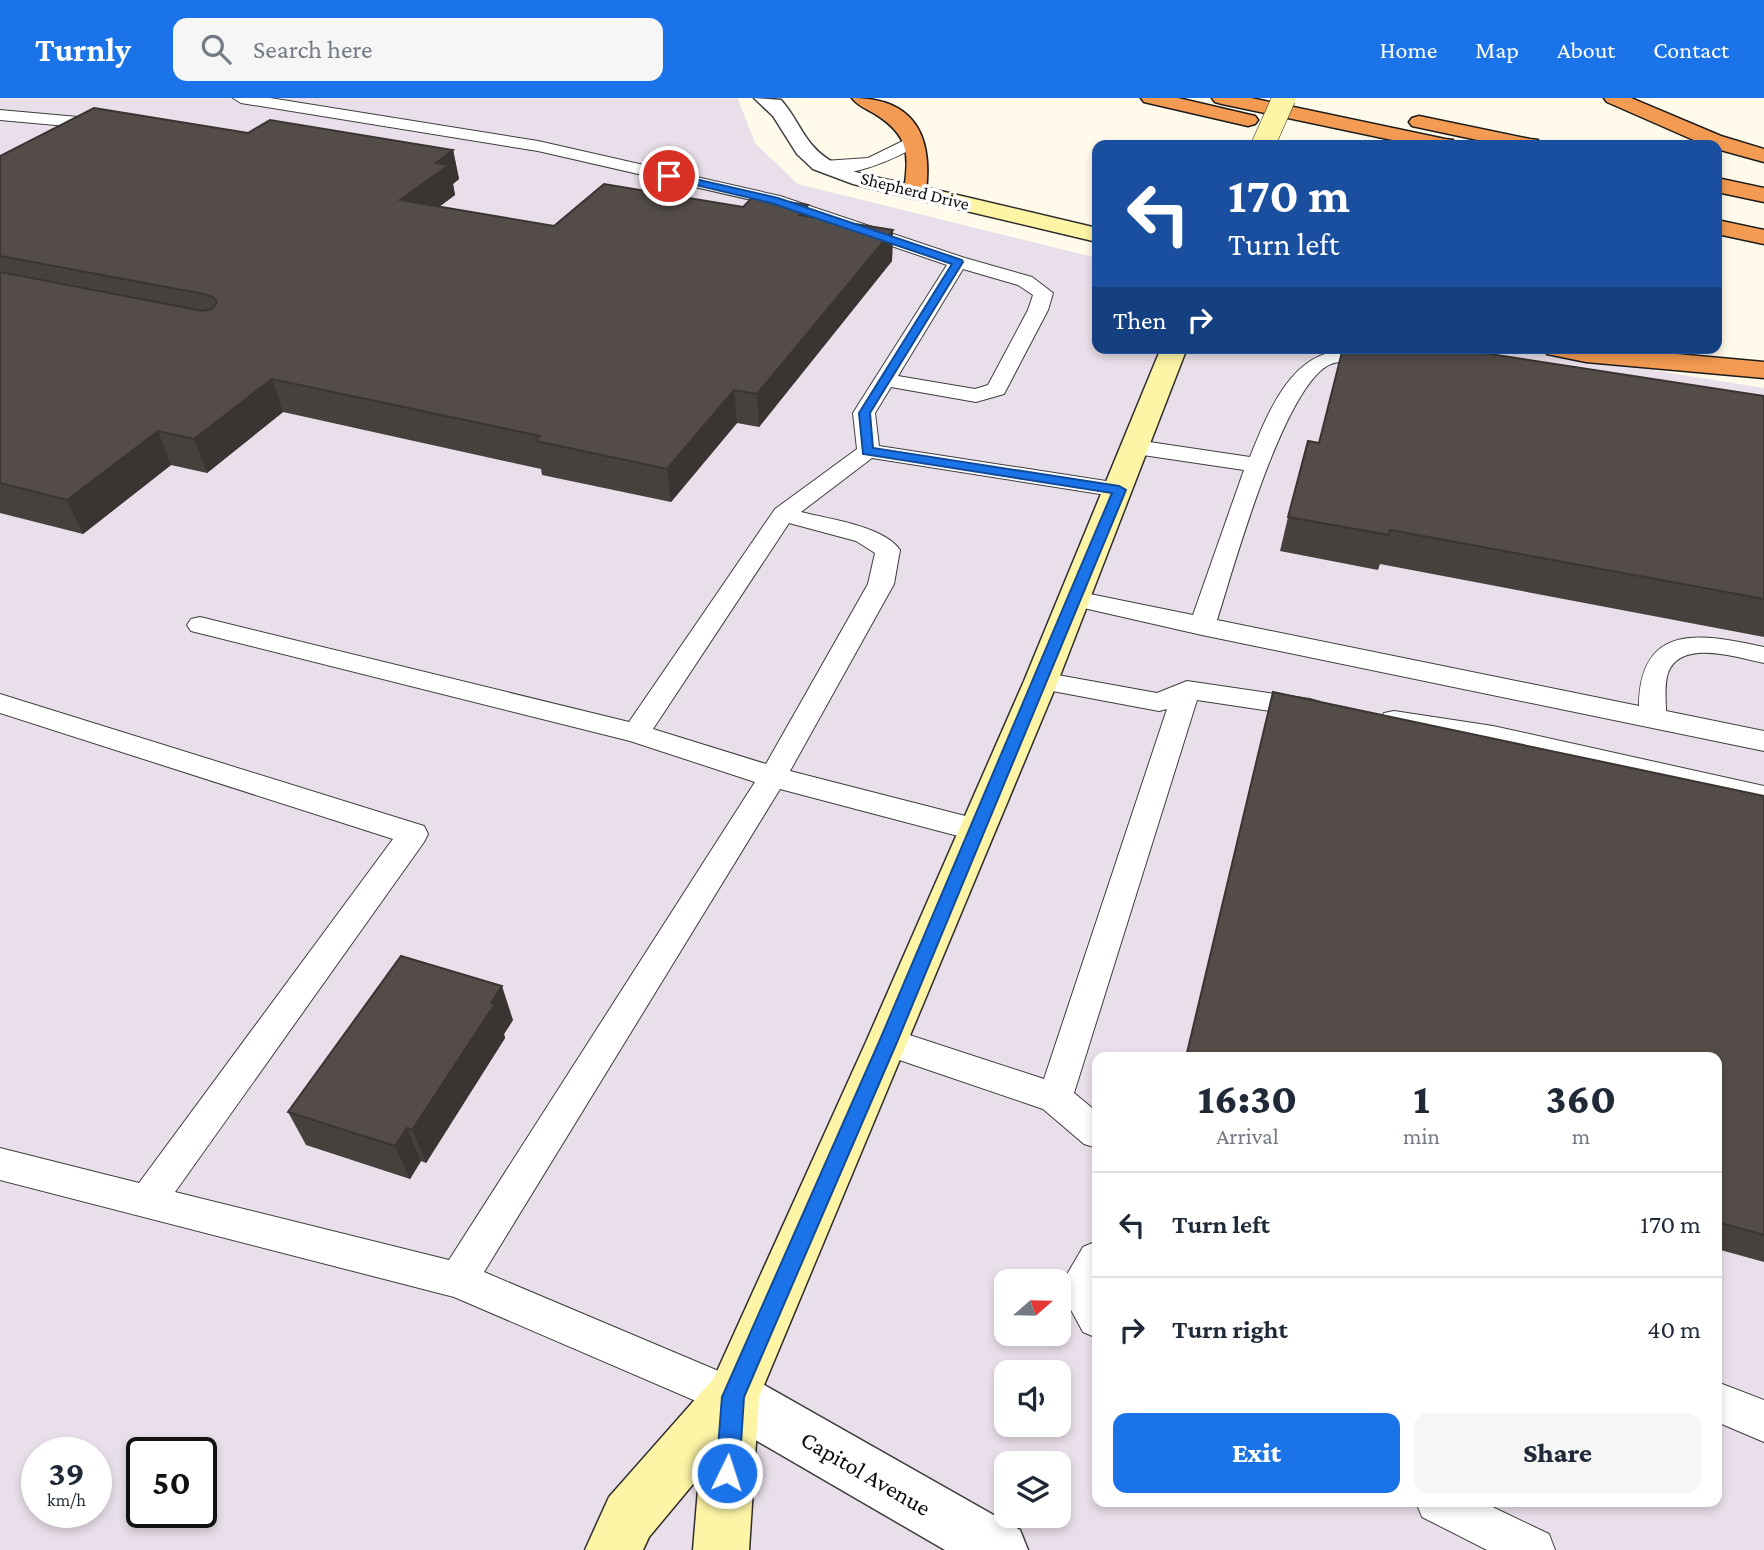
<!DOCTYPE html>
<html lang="en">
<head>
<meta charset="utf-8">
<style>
  :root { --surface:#fff; --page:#f6f6f7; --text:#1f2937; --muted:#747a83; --line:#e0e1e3; --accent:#1a73e8 }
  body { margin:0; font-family:"Crimson Pro",serif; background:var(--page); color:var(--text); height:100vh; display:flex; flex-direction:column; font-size:26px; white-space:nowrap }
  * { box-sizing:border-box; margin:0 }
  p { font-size:23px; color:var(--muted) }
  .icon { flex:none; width:38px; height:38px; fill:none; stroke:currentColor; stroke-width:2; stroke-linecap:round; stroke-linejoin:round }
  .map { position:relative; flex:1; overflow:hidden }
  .sheet { position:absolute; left:1092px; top:954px; width:630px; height:455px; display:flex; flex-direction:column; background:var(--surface); border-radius:14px; box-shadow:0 4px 10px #0003 }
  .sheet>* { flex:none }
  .banner { position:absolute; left:1092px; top:42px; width:630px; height:214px; border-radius:14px; box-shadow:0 4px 10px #0003; background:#1a4fa0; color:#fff; overflow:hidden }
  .needle { width:46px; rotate:70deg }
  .buttons { position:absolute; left:994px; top:1171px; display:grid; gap:14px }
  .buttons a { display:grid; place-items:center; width:77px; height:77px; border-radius:14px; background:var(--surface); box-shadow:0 4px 10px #0003; font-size:35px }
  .speed { position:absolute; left:21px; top:1339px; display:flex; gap:14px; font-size:35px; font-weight:700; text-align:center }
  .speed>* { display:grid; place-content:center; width:91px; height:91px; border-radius:50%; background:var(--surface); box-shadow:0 4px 10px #0003; line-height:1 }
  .speed small { font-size:18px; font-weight:400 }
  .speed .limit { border:4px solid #111; border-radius:10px; background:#fff; color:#111 }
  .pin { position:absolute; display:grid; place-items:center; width:60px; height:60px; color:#fff; margin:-30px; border:4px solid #fff; border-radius:50%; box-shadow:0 2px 7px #0007 }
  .me { position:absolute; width:77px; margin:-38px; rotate:4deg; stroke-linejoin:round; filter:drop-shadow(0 0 5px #0008) }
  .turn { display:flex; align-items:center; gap:24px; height:147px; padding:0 21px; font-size:32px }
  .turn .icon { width:91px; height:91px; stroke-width:2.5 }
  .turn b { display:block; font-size:49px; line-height:60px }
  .then { display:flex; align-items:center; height:66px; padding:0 21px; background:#0003; gap:14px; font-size:26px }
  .eta { display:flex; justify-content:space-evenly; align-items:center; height:119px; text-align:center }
  .eta b { font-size:42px; font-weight:800; line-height:49px }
  .primary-button { display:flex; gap:14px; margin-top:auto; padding:14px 21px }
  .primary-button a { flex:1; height:80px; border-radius:14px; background:var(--accent); color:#fff; font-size:28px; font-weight:800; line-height:80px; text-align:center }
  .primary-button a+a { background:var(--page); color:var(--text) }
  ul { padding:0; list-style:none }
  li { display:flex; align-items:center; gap:21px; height:105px; padding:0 21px; border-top:2px solid var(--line) }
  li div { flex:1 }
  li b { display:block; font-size:26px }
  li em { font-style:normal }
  header { display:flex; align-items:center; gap:42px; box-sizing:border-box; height:98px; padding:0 35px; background:var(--accent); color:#fff }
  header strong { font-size:33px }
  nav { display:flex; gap:38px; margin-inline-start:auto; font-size:24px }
  .search { width:490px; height:63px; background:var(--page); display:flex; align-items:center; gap:18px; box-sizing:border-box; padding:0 24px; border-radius:14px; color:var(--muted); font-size:26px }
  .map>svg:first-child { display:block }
</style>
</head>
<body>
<header>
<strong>Turnly</strong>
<div class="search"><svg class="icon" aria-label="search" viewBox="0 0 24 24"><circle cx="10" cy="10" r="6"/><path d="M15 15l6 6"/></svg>Search here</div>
<nav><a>Home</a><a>Map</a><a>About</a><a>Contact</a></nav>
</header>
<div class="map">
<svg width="1764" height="1452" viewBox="0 0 1764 1452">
  <rect width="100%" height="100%" fill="#fffae9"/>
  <path fill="#e9dfea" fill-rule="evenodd" d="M0,0H736L738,1L755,45L798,86L1097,160V250H1515L1764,290V1452H0ZM1097,959H1717V1404H1097ZM1006,1183H1059V1236H1006ZM1006,1274H1059V1326H1006ZM37,1354H96V1414H37ZM142,1354H201V1414H142ZM1006,1365H1059V1418H1006Z"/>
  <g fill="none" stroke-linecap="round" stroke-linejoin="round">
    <defs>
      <g id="lane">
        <path d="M233,0H270L538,43L780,98L965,160L1032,179L1053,195L1048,212L1004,296L976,304L891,289L875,315L879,348L1119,385L1127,387L1131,392L1127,397L1119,399L872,360L801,414C828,421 884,428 900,452L894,486L790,673L977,721L988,724L992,732L988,740L977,743L780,691L484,1174L747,1285L753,1299L747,1313L733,1319L454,1199L0,1082V1050L139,1085L393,741L0,615V596L424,728L428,736L424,744L175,1094L449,1162L755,684L630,643L191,533L187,527L191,521L200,519L629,624L775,411L857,351L853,315L947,167L769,106L538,53L241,5ZM963,171L1018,187L1033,197L1028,212L988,287L975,291L898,278ZM789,425L856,443L875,455L868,486L766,666L653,631Z"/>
        <polygon points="0,12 78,19 86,24 78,29 0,22"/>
        <path d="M915,37L923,42L921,45C901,59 836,89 816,68L824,63L868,60Z"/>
        <path d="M1344,253L1389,261L1392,265L1389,269C1371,274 1349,259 1331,266C1284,285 1233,472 1217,522L1639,608C1640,523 1703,536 1764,549V565C1738,560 1681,540 1668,575C1664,587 1666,601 1666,613L1764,633V653L1202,537L1066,506L1062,501L1066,496L1075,493L1193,517L1244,372L1136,356L1128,354L1125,349L1128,344L1136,342L1250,359C1267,317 1291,253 1344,253Z"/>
        <polygon points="1041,574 1157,595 1187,583 1310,601 1320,604 1324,610 1320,616 1310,619 1197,602 1074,995 1097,1014 1097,1050 1084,1046 1043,1011 876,954 871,944 876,934 888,930 1044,981 1167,611 1159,613 1031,589 1028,583 1031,577"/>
        <polygon points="1394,613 1493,628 1764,688 1764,708 1493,646 1384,629 1380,622 1384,615"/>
        <polygon points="1097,1143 1097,1240 1083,1234 1059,1190 1083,1149"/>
        <polygon points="1717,1284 1764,1302 1764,1344 1717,1324"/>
        <polygon points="1416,1404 1482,1404 1549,1436 1555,1452 1487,1452 1422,1419"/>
      </g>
      <g id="street">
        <path d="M754,0L781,2C794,16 800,33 812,47C837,78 887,80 923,89L926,94L923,99L915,101L853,86L813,71L797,56L773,18Z"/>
        <polygon points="733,1273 752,1280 1020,1432 1028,1452 945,1452 714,1318 707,1299 714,1280"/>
      </g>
      <g id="secondary">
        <polygon points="915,87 1097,130 1097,144 907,99 904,94 907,89"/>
        <polygon points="1161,250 1187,250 1058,583 759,1299 749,1452 693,1452 699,1379 649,1439 643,1452 585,1452 609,1399 714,1280 866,944 1024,583"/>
      </g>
      <g id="highway">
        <path d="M852,0C914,0 933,37 926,94L923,99H907L904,94C909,56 910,38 875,16C867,11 858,8 852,0Z"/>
        <polygon points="1141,0 1178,0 1255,18 1258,22 1255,26 1248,28 1144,4"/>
        <polygon points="1212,0 1251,0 1445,41 1453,42 1456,47 1416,47 1222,6 1215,4"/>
        <polygon points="1604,0 1631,0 1721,38 1764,51 1764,64 1717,51 1717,47 1705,47 1607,4"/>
        <polygon points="1419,18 1530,41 1538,42 1541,47 1501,47 1412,28 1409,24 1412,20"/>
        <polygon points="1717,80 1764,90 1764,104 1717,94"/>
        <polygon points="1717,122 1764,132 1764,146 1717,136"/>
        <polygon points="1543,250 1611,250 1764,264 1764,280 1586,264 1547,256"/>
      </g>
    </defs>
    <use href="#lane" stroke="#3e3e3e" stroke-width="2"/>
    <use href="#street" stroke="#3e3e3e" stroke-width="3"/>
    <use href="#secondary" stroke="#2d2d2d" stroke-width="3"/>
    <use href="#highway" stroke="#1c1c1c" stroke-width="3"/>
    <use href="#lane" fill="#fff" fill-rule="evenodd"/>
    <use href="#street" fill="#fff" fill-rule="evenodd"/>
    <use href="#secondary" fill="#fef4a5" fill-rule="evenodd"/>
    <use href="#highway" fill="#f39b53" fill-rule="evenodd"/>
    <defs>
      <polyline id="secondary-bridge" points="1263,47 1284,0"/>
    </defs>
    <use href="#secondary-bridge" stroke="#2d2d2d" stroke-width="24" stroke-linecap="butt"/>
    <use href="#secondary-bridge" stroke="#fef4a5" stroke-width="23"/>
  </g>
  <g fill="#47413e">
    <polygon points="248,35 453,52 459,81 453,86 455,97 439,109 554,128 809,119 893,132 892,163 759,329 737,325 671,404 542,377 541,371 283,314 207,375 171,367 83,436 0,415 0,58"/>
    <polygon points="1764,298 1764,539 1380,466 1378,472 1280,453 1288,419"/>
    <polygon points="1764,698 1764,1164 1717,1151 1717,959"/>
    <polygon points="513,922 504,936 505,940 426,1065 421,1063 410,1081 306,1047 288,1014"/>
  </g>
  <g fill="#3a3532">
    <polygon points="453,52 459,81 453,86 455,97 407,132 400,102 436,65"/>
    <polygon points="808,107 809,138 799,117"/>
    <polygon points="893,132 892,163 759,329 757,296"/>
    <polygon points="272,281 283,314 207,375 194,341"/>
    <polygon points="734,292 737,325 671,404 667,371"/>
    <polygon points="158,333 171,367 83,436 67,402"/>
    <polygon points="502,888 513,922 504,936 505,940 426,1065 412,1032"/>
    <polygon points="407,1030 421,1063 410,1081 395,1048"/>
  </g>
  <g fill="#534c48" stroke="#3a3532" stroke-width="2">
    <polygon points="94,10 248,35 270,22 453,52 436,65 449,67 400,102 554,128 604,86 743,109 753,99 808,107 799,117 893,132 757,296 734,292 667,371 536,343 540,338 272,281 194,341 158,333 67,402 0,385 0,174 203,213 212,211 217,204 213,199 204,196 0,158 0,58"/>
    <polygon points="1343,250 1451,250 1764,298 1764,501 1390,432 1389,437 1288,419 1308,343 1319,345"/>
    <polygon points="1273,594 1764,698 1764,1137 1717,1124 1717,959 1186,959"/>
    <polygon points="401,858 502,888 491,905 495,906 412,1032 407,1030 395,1048 288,1014"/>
  </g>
  <polygon fill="#1a73e8" stroke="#114b97" stroke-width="2" points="669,75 778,100 962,162 963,164 870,315 873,350 1119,388 1126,392 897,944 744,1299 739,1375 735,1383 727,1387 719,1383 716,1375 722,1299 879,944 1112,395 863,356 859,315 952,166 771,105 666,80 665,78"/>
  <g text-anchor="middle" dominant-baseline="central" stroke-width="7" stroke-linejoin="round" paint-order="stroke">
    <g font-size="18" fill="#0b0b0b" stroke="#fff">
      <text transform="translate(915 93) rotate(14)">Shepherd Drive</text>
    </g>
    <g font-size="24" fill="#0b0b0b" stroke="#fff">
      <text transform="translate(866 1375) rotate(30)">Capitol Avenue</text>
    </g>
  </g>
</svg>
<div class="buttons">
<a><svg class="needle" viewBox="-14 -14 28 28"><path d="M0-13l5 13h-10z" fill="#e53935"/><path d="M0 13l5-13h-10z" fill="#747a83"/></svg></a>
<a><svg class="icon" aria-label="sound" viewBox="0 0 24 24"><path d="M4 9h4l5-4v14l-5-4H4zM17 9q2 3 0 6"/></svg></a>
<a><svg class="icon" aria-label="layers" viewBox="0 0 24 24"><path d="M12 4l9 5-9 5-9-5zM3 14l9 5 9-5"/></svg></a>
</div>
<div class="speed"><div>39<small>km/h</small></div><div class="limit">50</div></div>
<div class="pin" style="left:669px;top:78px;background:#d93025"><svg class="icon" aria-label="arrive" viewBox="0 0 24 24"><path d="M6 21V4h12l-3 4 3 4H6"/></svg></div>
<svg class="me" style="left:727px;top:1375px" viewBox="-20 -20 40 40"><circle r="17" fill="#1a73e8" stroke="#fff" stroke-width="3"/><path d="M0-11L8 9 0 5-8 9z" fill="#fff"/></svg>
<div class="banner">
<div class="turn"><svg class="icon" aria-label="left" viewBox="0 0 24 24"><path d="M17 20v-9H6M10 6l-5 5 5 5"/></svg><div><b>170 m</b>Turn left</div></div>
<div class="then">Then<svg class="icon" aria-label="right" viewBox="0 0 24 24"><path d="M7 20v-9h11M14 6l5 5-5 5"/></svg></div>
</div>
<section class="sheet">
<div class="eta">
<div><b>16:30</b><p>Arrival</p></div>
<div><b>1</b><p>min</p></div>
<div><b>360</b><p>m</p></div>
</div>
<ul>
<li><svg class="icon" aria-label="left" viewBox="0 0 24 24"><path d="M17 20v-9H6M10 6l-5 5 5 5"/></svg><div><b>Turn left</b></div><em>170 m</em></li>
<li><svg class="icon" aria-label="right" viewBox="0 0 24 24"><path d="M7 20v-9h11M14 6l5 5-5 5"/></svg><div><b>Turn right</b></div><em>40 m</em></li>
</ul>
<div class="primary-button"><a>Exit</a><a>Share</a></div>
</section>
</div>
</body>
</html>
